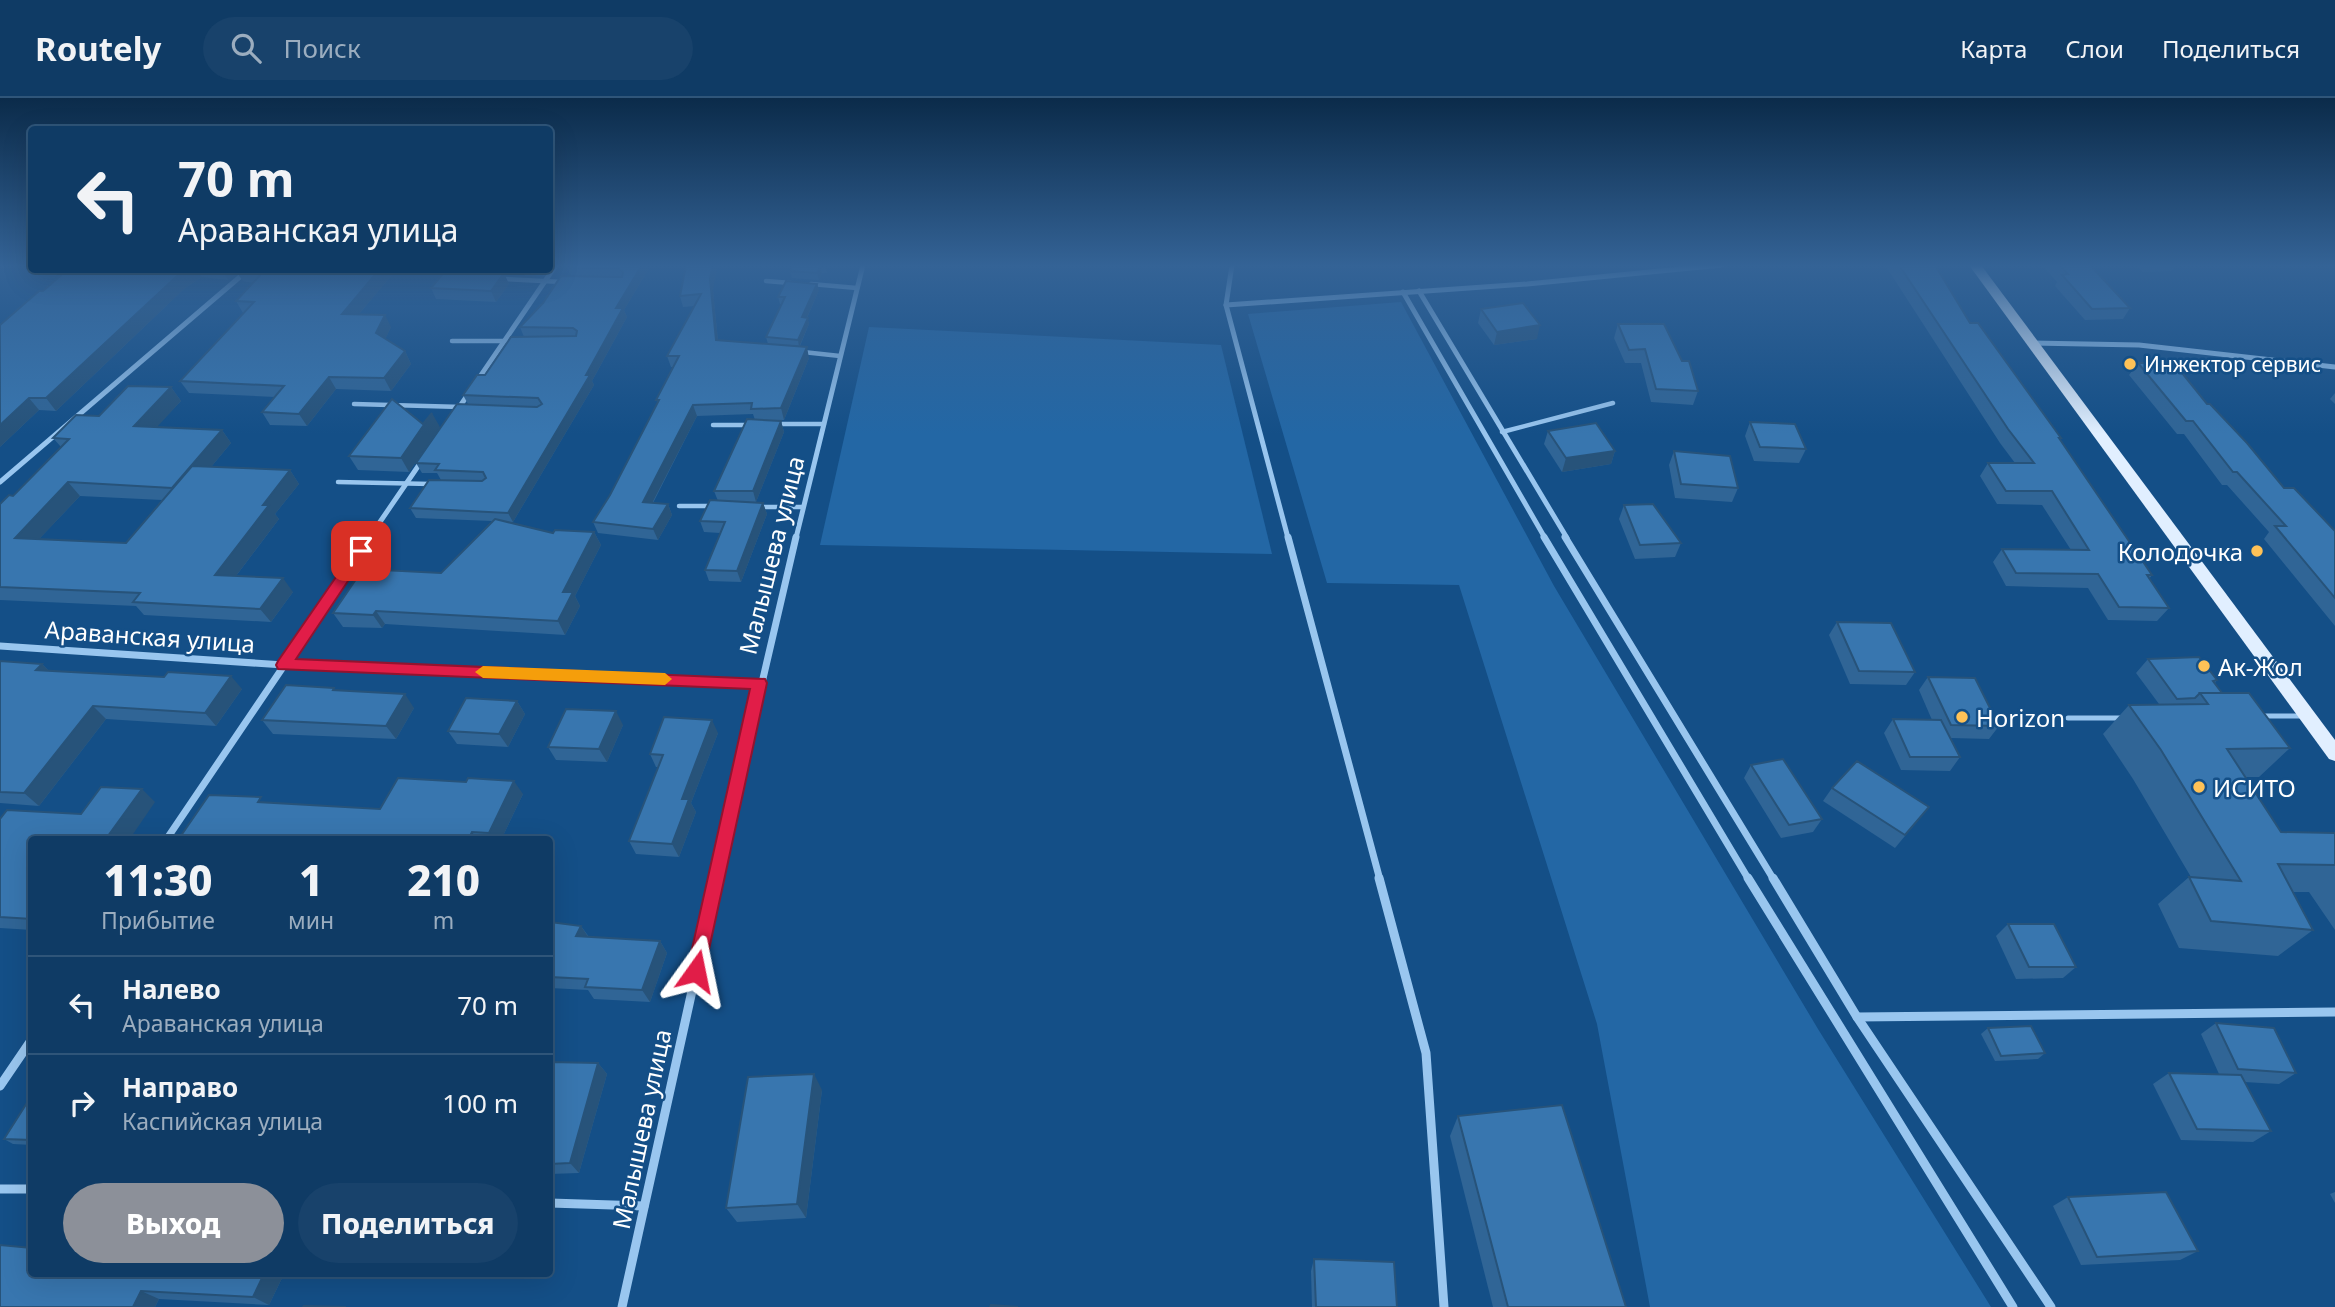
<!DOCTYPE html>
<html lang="ru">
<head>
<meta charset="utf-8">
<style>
  :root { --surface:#0f3b65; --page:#18426b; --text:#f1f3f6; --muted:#9badbf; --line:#2f5579; --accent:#8c9099 }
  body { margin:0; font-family:"Noto Sans",sans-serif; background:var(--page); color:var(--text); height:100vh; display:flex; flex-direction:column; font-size:26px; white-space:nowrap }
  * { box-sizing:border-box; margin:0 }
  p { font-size:23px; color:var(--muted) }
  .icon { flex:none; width:38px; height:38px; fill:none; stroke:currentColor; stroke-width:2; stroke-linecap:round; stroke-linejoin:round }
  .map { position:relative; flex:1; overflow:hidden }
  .details { position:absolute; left:28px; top:738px; width:525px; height:441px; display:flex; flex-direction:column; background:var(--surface); border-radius:7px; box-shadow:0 7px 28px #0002,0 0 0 2px var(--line) }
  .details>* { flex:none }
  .banner { position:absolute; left:28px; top:28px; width:525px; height:147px; border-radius:7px; box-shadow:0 7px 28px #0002,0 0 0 2px var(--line); background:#0f3b65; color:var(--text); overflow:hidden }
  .pin { position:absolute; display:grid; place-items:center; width:60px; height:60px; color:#fff; margin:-30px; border-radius:14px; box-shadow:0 4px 10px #0006 }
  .me { position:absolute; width:77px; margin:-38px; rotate:12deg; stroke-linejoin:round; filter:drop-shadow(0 0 5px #0008) }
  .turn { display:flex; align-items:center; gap:24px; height:147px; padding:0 35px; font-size:32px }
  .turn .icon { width:91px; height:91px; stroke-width:2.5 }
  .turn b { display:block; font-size:49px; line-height:60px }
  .eta { display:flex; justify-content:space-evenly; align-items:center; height:119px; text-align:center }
  .eta b { font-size:42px; font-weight:800; line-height:49px }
  .cta { display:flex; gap:14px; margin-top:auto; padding:14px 35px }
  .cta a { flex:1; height:80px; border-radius:42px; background:var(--accent); color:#fff; font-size:28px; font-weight:800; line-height:80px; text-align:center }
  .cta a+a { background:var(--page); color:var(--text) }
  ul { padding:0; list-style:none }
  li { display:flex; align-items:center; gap:21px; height:98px; padding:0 35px; border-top:2px solid var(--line) }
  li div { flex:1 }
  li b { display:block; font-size:26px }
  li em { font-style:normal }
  header { display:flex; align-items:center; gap:42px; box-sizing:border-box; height:98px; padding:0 35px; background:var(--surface); border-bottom:2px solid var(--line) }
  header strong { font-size:33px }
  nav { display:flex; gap:38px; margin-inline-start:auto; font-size:24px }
  .search { width:490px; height:63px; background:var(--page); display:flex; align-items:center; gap:18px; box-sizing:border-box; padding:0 24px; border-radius:38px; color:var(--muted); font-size:26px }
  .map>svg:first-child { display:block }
</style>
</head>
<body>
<header>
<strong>Routely</strong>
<div class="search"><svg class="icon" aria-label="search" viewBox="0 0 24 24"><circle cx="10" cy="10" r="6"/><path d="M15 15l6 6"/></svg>Поиск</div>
<nav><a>Карта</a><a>Слои</a><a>Поделиться</a></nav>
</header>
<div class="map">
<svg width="2335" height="1209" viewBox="0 0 2335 1209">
  <rect width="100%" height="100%" fill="#144f87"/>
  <g fill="#2367a5">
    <polygon points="1401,204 1554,488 1818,931 1991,1209 1650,1209 1597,926 1459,487 1327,485 1248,216"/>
    <polygon points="869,229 1221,247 1272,456 820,447"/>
  </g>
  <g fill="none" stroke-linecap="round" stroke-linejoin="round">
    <g stroke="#99c6ef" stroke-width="4.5">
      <polyline points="503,181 563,184"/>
      <polyline points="766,183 791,185"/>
      <polyline points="811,186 857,190"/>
      <polyline points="452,243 506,243"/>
      <polyline points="803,254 840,258"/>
      <polyline points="354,306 462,309"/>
      <polyline points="776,326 824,326"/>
      <polyline points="713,327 752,327"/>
      <polyline points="1502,334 1613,305"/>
      <polyline points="338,384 431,386"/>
      <polyline points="679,408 714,408"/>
      <polyline points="759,409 803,409"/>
    </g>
    <g stroke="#99c6ef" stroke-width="5">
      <polyline points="2262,618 2304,618"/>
      <polyline points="2068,620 2122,620"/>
    </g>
    <g stroke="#99c6ef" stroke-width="5">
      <polyline points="1232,167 1226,207 1288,440"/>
      <polyline points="1419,193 1567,440"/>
      <polyline points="1403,194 1545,440"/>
      <polyline points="1226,207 1527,186 1722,167"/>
      <polyline points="2032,245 2139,247 2335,269"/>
      <polyline points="456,314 556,167"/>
      <polyline points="0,384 248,172"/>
      <polyline points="369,440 423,361"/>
      <polyline points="796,440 863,167"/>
    </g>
    <g stroke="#99c6ef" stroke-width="7">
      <polyline points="1288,439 1380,782"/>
      <polyline points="1544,439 1749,782"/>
      <polyline points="1565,439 1774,782"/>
      <polyline points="0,548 284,567 760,585"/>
      <polyline points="166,742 371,439"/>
      <polyline points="716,782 796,439"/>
    </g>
    <g stroke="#99c6ef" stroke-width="9">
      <polyline points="1379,780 1426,955 1444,1209"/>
      <polyline points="1748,780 2013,1209"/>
      <polyline points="1773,780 1857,919 2051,1209"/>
      <polyline points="1857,919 2335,914"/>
      <polyline points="0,988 32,941"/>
      <polyline points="0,1091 32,1091"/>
      <polyline points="550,1105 644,1108"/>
      <polyline points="622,1209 717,780"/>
    </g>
    <polygon fill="#e1efff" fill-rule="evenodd" points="1969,167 1981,167 2335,642 2335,663 2329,661"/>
  </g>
  <g fill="#306596" fill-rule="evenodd">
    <polygon points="651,167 624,212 627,219 592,283 594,287 513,424 508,424 553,435 594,434 601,447 575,498 580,508 565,537 385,526 382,530 343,529 333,515 441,475 492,423 416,420 410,410 441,382 437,375 422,375 416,365 468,306 463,297 524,239 520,229 571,178 567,169"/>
    <polygon points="825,167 827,175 822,175 819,182 792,180 790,173"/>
    <polygon points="1885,167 1935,167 1970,225 2061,340 2060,342 2152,477 2149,481 2169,510 2157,523 2108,522 2088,490 2006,488 1993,464 2002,451 2071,452 2042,407 1997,406 1980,378 1988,365 2015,365 2000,345"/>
    <polygon points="2042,167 2090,167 2130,210 2123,221 2085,222 2055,188 2057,184"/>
    <polygon points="2137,167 2176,167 2172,173 2142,174"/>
    <polygon points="67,172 396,172 359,216 391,229 385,241 405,253 411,266 391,293 336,291 307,328 270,327 262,314 275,299 189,295 180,283 243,215 236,203 254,185 243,183 237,175 228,182 202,179 185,190 56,313 39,312 0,349 43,193"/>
    <polygon points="446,172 519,172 515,177 504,177 509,186 496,204 436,201 431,190"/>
    <polygon points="817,186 819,192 807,220 809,226 800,248 809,260 784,322 758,322 781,323 784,334 756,404 742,404 763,405 767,416 741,484 709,483 705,472 720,435 704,434 700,423 718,403 714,393 755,322 753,316 697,318 653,405 668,406 672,417 658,442 598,435 593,424 610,397 658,305 656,302 674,269 671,269 667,258 695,208 683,209 680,198 713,192 718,243 768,246 766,239 782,206 780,206 778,199"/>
    <polygon points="1481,211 1537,241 1494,247 1478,225"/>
    <polygon points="1618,226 1698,293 1693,307 1651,304 1641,265 1625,265 1614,240"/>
    <polygon points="2138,265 2207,306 2284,390 2335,433 2335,528 2264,441 2269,434 2227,387 2222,387 2184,336 2177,336 2129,277"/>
    <path d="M171,289L181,303L156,329L222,332L231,345L211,369L290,372L299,386L275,416L279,421L236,478L293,494L271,524L144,517L136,508L0,502V406L13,398L61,349L53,340L99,318ZM80,398L162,402L126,445L39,441Z"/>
    <polygon points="2335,295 2335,306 2330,301"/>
    <polygon points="1750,324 1806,351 1799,365 1754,363 1745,338"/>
    <polygon points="423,326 440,329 409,374 358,372 349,358"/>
    <polygon points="1548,333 1615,353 1611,366 1562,374 1544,346"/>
    <polygon points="1674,353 1738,390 1732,404 1675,400 1669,367"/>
    <polygon points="1624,407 1681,445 1675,459 1635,461 1619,421"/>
    <polygon points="1837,524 1915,574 1906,587 1850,586 1829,537"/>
    <polygon points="2148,561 2217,582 2215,585 2222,595 2290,650 2259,679 2245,679 2281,734 2335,735 2335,832 2309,794 2293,794 2313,832 2278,858 2179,850 2158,806 2189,779 2191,779 2133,681 2103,636 2129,607 2159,606 2136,575"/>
    <polygon points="0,563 42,566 49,573 242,591 216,628 106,621 39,708 0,705"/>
    <polygon points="1928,579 1999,628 1989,641 1951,640 1960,659 1950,673 1901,672 1884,635 1893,621 1932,622 1919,592"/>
    <polygon points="336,593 414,610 396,641 273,636 262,622"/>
    <polygon points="517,603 525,616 508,649 457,646 448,633"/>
    <polygon points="623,627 607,664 556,662 548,649"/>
    <polygon points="718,635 691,705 696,714 679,759 636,756 629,743 658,669 656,669 650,656"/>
    <polygon points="1751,667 1822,721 1813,734 1781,740 1744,680"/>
    <polygon points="1832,690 1929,709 1895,750 1823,703"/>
    <polygon points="523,696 501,742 178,742 265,704 380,711"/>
    <polygon points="155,704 32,742 32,832 0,830 0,721 81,716"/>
    <polygon points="550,824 581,828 589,839 660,843 667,855 650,904 594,901 588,892 550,890"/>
    <polygon points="2008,826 2076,869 2063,880 2016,881 1996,838"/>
    <polygon points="2216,925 2296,975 2279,986 2244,984 2271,1033 2253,1044 2181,1042 2153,986 2169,975 2219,976 2201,936"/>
    <polygon points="1988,930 2045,955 2038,961 1995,963 1981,936"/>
    <polygon points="550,964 598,965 607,976 579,1075 550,1076"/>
    <polygon points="822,992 806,1120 737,1124 726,1110"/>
    <polygon points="32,997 32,1047 13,1046 4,1041"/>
    <polygon points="1458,1018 1626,1209 1493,1209 1450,1038"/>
    <polygon points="2335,1094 2335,1105 2330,1096"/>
    <polygon points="2068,1099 2198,1153 2180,1162 2081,1167 2053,1108"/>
    <polygon points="1314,1161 1397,1209 1312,1209 1311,1173"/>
    <polygon points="284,1176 269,1207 159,1201 155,1209 0,1209"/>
  </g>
  <g fill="#27537a">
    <polygon points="642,167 651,167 624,212 627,219 592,283 594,287 513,424 508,415 586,277 616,210"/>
    <polygon points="713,167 718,167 713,192 719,253 716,242 710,181"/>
    <polygon points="820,169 822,175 819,182 817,175"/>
    <polygon points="187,172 197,172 202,179 185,190 56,313 46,300 177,178"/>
    <polygon points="222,172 235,172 237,175 228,182"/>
    <polygon points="379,172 396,172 349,228 342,216"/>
    <polygon points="504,175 509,186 496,204 491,193"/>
    <polygon points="817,186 819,192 804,226 802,219"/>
    <polygon points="385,217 391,229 382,248 376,235"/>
    <polygon points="808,220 809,226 799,249 798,242"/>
    <polygon points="1540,227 1537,241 1494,247 1497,234"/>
    <polygon points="807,249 809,260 784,322 781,310"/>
    <polygon points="405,253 411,266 391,293 384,280"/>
    <polygon points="329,279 336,291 307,328 299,316"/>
    <polygon points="171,289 181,303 145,342 134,328"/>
    <polygon points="29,300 39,312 0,349 0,327"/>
    <polygon points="693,307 697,318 647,415 643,404"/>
    <polygon points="432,315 440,329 409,374 401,360"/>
    <polygon points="781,323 784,334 756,404 753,393"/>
    <polygon points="222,332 231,345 182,404 172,390"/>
    <polygon points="1615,353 1611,366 1562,374 1566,360"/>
    <polygon points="290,372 299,386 275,416 279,421 226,491 215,477 263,407"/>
    <polygon points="68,384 80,398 27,454 15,440"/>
    <polygon points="763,405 767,416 741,484 737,473"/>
    <polygon points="668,406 672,417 658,442 653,431"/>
    <polygon points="594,434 601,447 575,498 580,508 565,537 558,523 563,494"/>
    <polygon points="283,480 293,494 271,524 260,511"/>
    <polygon points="376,513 385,526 382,530 373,517"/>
    <polygon points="42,566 55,579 36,572"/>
    <polygon points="231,578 242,591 216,628 205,615"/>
    <polygon points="405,596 414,610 396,641 386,628"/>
    <polygon points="517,603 525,616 508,649 499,636"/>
    <polygon points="93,608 106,621 39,708 24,695"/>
    <polygon points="616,613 623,627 607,664 599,651"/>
    <polygon points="712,622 718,635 691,705 696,714 679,759 672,746 682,701"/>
    <polygon points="514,683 523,696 501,742 494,742 489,735"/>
    <polygon points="142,691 155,704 129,742 105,742"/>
    <polygon points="472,734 478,742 468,742"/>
    <polygon points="581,828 589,840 576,838"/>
    <polygon points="660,843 667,855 650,904 642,892"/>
    <polygon points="598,965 607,976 579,1075 570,1065"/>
    <polygon points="814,976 822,992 806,1120 797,1106"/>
    <polygon points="264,1176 284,1176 269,1207 253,1199"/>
    <polygon points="141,1193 159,1201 155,1209 133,1209"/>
  </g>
  <g fill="#3876af" stroke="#27537a" stroke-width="2">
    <polygon points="568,167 642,167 616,210 623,210 586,277 590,277 508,415 410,410 429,382 482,383 486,380 483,374 435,372 439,366 416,365 457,306 537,309 542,306 538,300 463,297 477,277 485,277 511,239 576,238 577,233 573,230 520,229 543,205 561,178 622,179 623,174 619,171 567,169"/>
    <polygon points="686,167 713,167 710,181 716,242 807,249 781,310 751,311 752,305 693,307 643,404 668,406 653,431 593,424 610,397 659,302 656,302 679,258 667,258 701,196 680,198"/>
    <polygon points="793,167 825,167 825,169 820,169 817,175 790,173"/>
    <polygon points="1899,167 1935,167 1970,225 1978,225 2061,340 2059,340 2152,477 2147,477 2169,510 2119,509 2098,476 2016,475 2002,451 2089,452 2052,393 2006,393 1988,365 2034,365 2008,331"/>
    <polygon points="2059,167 2090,167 2130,210 2092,211 2062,177 2068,176"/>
    <polygon points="67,172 187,172 177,178 46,300 29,300 0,327 0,227 39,193 43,193"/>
    <polygon points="237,172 379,172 342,216 385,217 376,235 405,253 384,280 329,279 299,316 262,314 284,288 180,283 254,204 236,203 263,174"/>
    <polygon points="446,172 467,172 470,174 504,175 491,193 431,190"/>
    <polygon points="786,183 817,186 802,219 808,220 798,242 766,239 785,199 778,199"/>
    <polygon points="1523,205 1540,227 1497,234 1481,211"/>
    <polygon points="1618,226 1664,226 1682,263 1689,263 1698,293 1656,291 1645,251 1629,252"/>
    <polygon points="2138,265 2174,265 2207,306 2210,306 2247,345 2284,390 2294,390 2335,433 2335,500 2275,428 2286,428 2237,374 2233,374 2193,323 2186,323"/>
    <polygon points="128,288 171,289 134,328 222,332 172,390 68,384 15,440 126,445 192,368 290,372 263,407 269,407 215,477 283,480 260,511 133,504 140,495 0,489 0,406 9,397 13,398 69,341 53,340 76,317 99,318"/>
    <polygon points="392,301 423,326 432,315 401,360 349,358"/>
    <polygon points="747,321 781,323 753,393 714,393"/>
    <polygon points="1750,324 1795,326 1806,351 1760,349"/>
    <polygon points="1596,325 1615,353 1566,360 1548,333"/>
    <polygon points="1674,353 1730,358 1738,390 1681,386"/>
    <polygon points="710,402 763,405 737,473 705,472 725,424 700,423"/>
    <polygon points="1653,406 1681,445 1640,447 1624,407"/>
    <polygon points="495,421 553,435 555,432 594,434 563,494 573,494 558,523 376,513 373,517 333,515 363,471 441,475"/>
    <polygon points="1837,524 1891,525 1915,574 1859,573"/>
    <polygon points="2199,559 2217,582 2213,583 2222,595 2200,595 2195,600 2177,601 2148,561"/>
    <polygon points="0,563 42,566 36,572 164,579 168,574 231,578 205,615 93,608 24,695 0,694"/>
    <polygon points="1928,579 1975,580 1999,628 1951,627"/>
    <polygon points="286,587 334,590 333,592 405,596 386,628 262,622"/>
    <polygon points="2200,595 2249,595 2290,650 2227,651 2281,734 2335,735 2335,767 2278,766 2313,832 2211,823 2189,779 2241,783 2161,652 2129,607 2208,606"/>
    <polygon points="466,600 517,603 499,636 448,633"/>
    <polygon points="566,611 616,613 599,651 548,649"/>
    <polygon points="664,619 712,622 682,701 689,701 672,746 629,743 663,657 650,656"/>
    <polygon points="1893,621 1941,622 1960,659 1910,659"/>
    <polygon points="1783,661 1822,721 1789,727 1751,667"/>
    <polygon points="1857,663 1929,709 1905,737 1832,690"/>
    <polygon points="398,680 466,684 468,680 514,683 489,735 472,734 468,742 386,742 311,738 309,742 178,742 209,697 261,699 258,704 380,711"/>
    <polygon points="101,689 142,691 105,742 32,742 32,821 0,819 0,721 7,712 81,716"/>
    <polygon points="550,824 581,828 576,838 660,843 642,892 585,889 588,881 550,879"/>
    <polygon points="2008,826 2054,826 2076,869 2029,869"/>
    <polygon points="2216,925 2274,930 2296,975 2238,971"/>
    <polygon points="2031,928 2045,955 2001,958 1988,930"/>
    <polygon points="550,964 598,965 570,1065 550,1066"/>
    <polygon points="2169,975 2241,977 2271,1033 2197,1031"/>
    <polygon points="814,976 797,1106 726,1110 748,979"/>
    <polygon points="32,997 32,1042 4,1041"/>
    <polygon points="1562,1007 1626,1209 1508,1209 1458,1018"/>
    <polygon points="2166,1094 2198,1153 2097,1159 2068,1099"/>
    <polygon points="0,1147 32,1150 32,1176 264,1176 253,1199 141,1193 133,1209 0,1209"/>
    <polygon points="1314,1161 1394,1164 1397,1209 1316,1209"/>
    <polygon points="991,1207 1018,1209 990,1209"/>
    <polygon points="304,1208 346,1209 303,1209"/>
  </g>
  <linearGradient id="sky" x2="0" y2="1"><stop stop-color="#0b2b4a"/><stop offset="0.5" stop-color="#346396"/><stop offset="1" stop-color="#346396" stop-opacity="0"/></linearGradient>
  <rect width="2335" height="336" fill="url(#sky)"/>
  <polygon fill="#e11d48" stroke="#92132f" stroke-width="2" points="361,448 368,453 296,561 765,581 767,585 703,879 696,881 690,879 687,873 750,591 278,571 276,567 278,563 356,450"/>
  <polygon fill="#f59e0b" points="483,568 665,575 672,581 665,587 483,580 475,574"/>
  <g fill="#ffc257" stroke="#144f87" stroke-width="2.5">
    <circle cx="2130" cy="266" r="7"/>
    <circle cx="2257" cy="453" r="7"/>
    <circle cx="2204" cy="568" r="7"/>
    <circle cx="1962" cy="619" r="7"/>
    <circle cx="2199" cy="689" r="7"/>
  </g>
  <g text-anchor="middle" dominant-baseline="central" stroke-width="5" stroke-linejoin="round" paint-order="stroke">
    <g font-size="21" fill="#fff" stroke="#144f87" text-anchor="start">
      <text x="2144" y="266">Инжектор сервис</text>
    </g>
    <g font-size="24" fill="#fff" stroke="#144f87" text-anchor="start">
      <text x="2243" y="453" text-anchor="end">Колодочка</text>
      <text x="2218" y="568">Ак-Жол</text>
      <text x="1976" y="619">Horizon</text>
      <text x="2213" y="689">ИСИТО</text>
    </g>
    <g font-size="24" fill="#fff" stroke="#144f87">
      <text transform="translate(771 457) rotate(-76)">Малышева улица</text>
      <text transform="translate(150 538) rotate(4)">Араванская улица</text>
      <text transform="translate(641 1031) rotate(-78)">Малышева улица</text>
    </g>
  </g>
</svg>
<div class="pin" style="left:361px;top:453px;background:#d93025"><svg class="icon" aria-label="arrive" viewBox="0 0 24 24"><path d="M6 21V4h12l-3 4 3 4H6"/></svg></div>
<svg class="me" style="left:696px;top:873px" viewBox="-20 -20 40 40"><path d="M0-17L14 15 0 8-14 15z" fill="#e11d48" stroke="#fff" stroke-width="4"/></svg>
<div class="banner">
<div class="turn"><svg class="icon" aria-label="left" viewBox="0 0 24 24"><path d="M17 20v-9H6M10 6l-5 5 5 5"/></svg><div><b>70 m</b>Араванская улица</div></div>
</div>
<section class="details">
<div class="eta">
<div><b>11:30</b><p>Прибытие</p></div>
<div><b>1</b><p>мин</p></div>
<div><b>210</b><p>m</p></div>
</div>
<ul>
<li><svg class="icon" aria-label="left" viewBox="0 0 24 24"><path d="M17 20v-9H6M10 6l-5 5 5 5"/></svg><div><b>Налево</b><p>Араванская улица</p></div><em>70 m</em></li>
<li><svg class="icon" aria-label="right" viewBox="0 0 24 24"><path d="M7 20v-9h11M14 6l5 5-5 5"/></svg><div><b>Направо</b><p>Каспийская улица</p></div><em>100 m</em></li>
</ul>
<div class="cta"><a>Выход</a><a>Поделиться</a></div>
</section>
</div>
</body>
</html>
